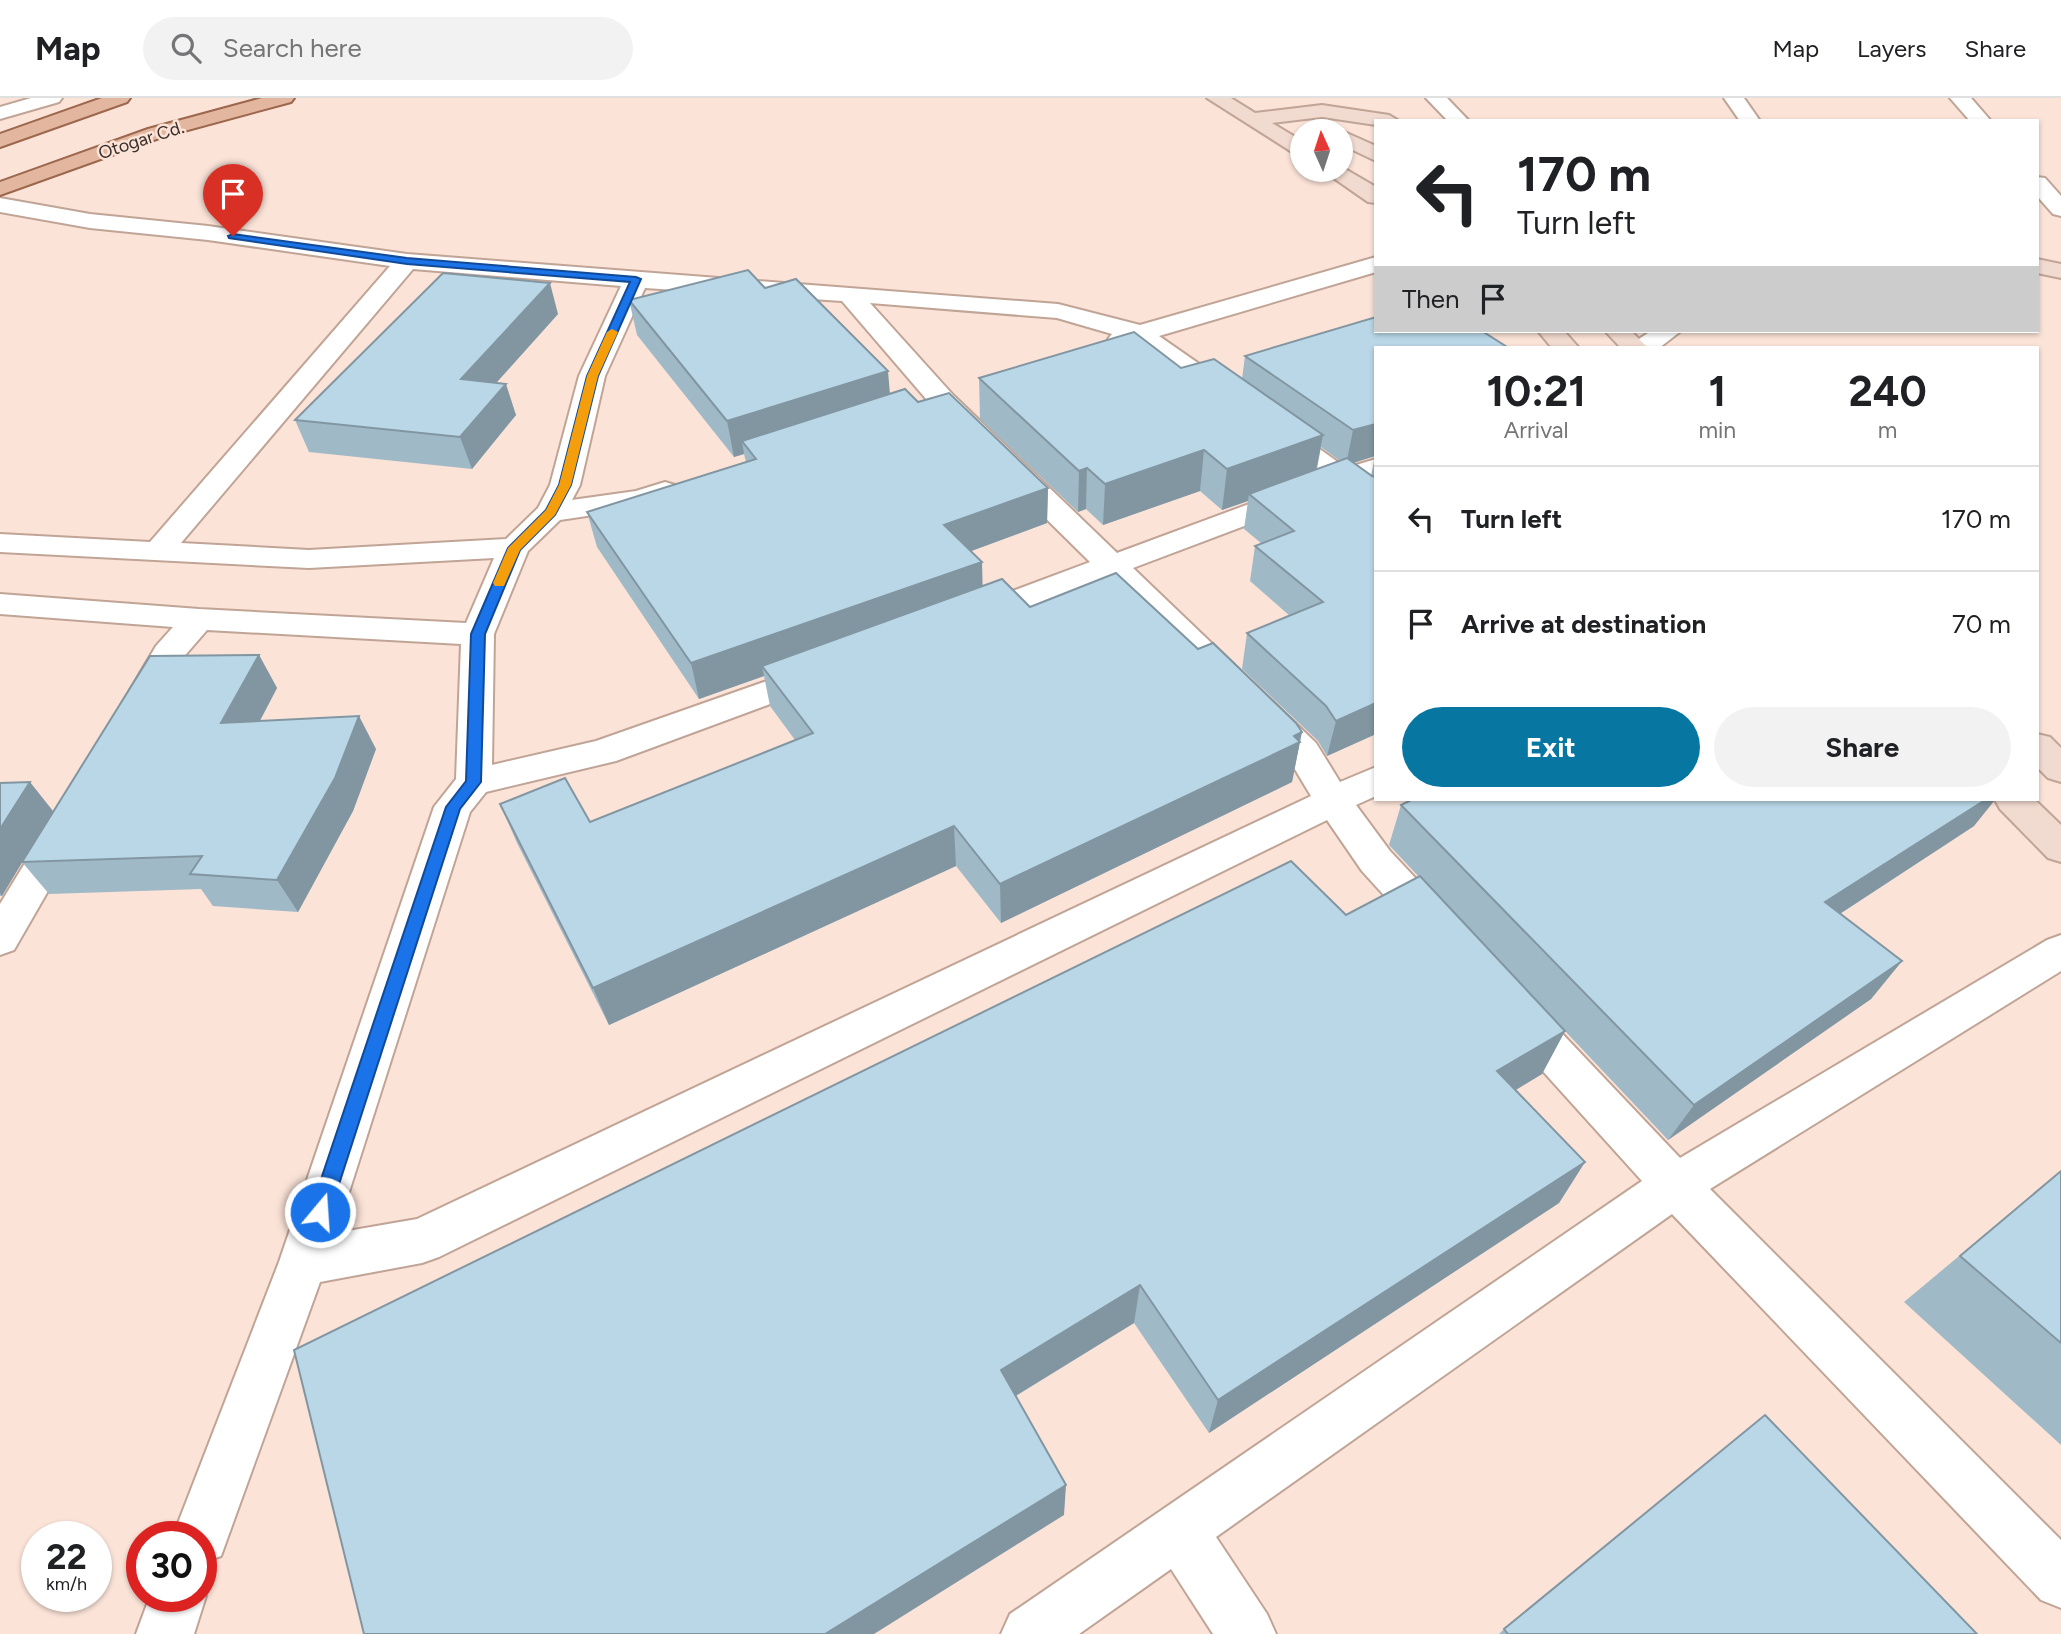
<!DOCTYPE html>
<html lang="en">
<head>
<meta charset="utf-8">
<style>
  :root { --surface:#fff; --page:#f2f2f2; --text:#202124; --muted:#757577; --line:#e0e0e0; --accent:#0776a1 }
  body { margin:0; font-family:Figtree,sans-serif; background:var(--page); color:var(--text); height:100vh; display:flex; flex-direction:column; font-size:26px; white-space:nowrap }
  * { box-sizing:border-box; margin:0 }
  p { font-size:23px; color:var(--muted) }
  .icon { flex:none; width:38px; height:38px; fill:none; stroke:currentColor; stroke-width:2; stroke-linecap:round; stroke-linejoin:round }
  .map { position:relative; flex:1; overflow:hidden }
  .drawer { position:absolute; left:1374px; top:248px; width:665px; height:455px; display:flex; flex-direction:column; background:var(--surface); border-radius:0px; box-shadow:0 2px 5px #0004 }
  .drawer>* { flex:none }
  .top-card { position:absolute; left:1374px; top:21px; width:665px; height:214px; border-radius:0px; box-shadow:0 2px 5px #0004; background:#fff; color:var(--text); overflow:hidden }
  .needle { width:46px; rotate:357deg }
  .fabs { position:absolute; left:1290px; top:21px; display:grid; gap:14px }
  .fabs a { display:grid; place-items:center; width:63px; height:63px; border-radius:50%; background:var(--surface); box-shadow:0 2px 5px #0004; font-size:35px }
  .speed { position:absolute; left:21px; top:1423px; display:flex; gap:14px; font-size:35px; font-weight:700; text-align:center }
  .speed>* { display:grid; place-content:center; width:91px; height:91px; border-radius:50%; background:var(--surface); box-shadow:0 2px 5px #0004; line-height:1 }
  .speed small { font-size:18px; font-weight:400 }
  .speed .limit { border:10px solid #d22; background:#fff; color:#111 }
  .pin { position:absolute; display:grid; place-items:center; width:60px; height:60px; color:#fff; margin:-72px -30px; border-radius:50% 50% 50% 0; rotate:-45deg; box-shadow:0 0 7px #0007 }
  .pin .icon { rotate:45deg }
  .me { position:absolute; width:77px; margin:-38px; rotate:18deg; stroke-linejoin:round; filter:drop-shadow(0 0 5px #0008) }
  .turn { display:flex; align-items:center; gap:24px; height:147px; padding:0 28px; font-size:32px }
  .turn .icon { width:91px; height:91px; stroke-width:2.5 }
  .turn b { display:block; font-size:49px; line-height:60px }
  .then { display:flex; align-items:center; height:66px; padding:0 28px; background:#0003; gap:14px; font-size:26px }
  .eta { display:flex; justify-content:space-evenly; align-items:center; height:119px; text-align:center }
  .eta b { font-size:42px; font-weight:700; line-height:49px }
  .cta { display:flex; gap:14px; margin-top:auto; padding:14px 28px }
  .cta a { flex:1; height:80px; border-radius:42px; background:var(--accent); color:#fff; font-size:28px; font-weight:700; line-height:80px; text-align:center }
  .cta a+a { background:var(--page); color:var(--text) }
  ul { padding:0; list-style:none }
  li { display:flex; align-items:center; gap:21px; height:105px; padding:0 28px; border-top:2px solid var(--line) }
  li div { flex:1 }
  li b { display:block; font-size:26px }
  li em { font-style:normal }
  header { display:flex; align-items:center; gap:42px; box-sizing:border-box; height:98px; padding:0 35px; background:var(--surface); border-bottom:2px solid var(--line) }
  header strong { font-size:33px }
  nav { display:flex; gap:38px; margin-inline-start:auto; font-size:24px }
  .search { width:490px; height:63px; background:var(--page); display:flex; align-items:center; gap:18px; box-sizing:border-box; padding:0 24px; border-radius:38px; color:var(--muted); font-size:26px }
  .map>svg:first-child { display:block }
</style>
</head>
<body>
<header>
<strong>Map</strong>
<div class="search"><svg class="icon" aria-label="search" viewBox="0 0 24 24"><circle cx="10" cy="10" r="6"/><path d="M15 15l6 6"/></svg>Search here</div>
<nav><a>Map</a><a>Layers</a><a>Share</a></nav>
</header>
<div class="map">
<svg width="2061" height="1536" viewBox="0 0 2061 1536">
  <rect width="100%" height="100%" fill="#fbe3d8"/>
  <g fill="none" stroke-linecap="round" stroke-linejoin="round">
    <defs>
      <g id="street">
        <polygon points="31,0 62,0 59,4 0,21 0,9"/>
        <polygon points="1426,0 1447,0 1469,23 1448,23"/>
        <polygon points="1724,0 1744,0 1760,23 1740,23"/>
        <polygon points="1950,0 1971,0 1991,23 1970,23"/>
        <polygon points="2037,79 2045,80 2061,98 2061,118 2053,116 2037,98"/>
        <path d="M0,100L90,116L208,128L407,156L1058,206L1140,227L1376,159V174L1159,238L1238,293L1242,299L1238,305L1229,307L1220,305L1136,245L1121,249L1112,246L1108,241L1112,236L1057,220L870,205L953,297L1117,455L1322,379L1265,338L1261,332L1265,326L1275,324L1285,326L1346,370L1376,361V379L1365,383L1376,391V414L1366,411L1340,392L1133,470L1316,645L1340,684L1376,669V698L1356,707L1390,753L1449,816L1455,827L1449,838L1435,843L1421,838L1362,773L1327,722L439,1159L422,1165L320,1184L221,1458L201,1465V1438H173L279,1164L434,709L456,681L461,546L207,532L181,562L152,612L140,616L128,612L123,604L156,548L173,529L0,516V496L199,511L466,525L494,460L309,470L0,454V436L150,444L390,168L208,142L90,130L0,114ZM413,171L621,188L579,278L550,387L538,410L506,441L309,452L181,445ZM645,190L842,203L933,309L1090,464L962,512L957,519L962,526L973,529L984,526L1106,480L1290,663L1311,698L417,1121L336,1135L470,714L486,694L616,663L827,585L832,577L827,569L815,566L596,643L492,667L494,536L528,453L560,422L640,410L675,399L680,393L675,387L665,384L636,393L572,402L580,387L605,278Z"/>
        <polygon points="1651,233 1681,233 1659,250 1629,250 1633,245"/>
        <polygon points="63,720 76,724 82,734 14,852 0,857 0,806 50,724"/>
        <polygon points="2061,837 2061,873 1710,1091 2061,1442 2061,1510 2041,1502 1672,1116 1216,1439 1267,1516 1276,1536 1213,1536 1171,1471 1079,1536 1001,1536 1010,1516 1642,1083 1504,930 1498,918 1504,906 1519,901 1534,906 1680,1060 2047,842"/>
        <polygon points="201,1486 206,1498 194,1536 136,1536 150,1498 201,1498"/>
      </g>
      <g id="secondary">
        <polygon points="1207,0 1231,0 1255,15 1322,7 1389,17 1399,23 1376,23 1376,27 1322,19 1272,25 1302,43 1302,58 1295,56"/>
        <polygon points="1340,32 1376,48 1376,63 1340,46 1340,33 1335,33"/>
        <polygon points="1340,68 1376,89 1376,105 1368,104 1322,72 1340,72"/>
        <polygon points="2037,161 2061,166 2061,180 2037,175"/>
        <polygon points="1538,233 1564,233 1579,250 1552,250"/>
        <polygon points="1605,233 1631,233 1648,250 1621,250"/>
        <polygon points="2037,636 2050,639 2061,650 2061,684 2048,680 2037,669"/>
        <polygon points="1995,702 2035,702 2061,727 2061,764 2048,760 2000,711"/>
      </g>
      <g id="primary">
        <polygon points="102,0 130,0 127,4 0,49 0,36"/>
        <polygon points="262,0 294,0 291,4 162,39 0,97 0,84 148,31"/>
      </g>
    </defs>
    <use href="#street" stroke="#c0a496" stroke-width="4"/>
    <use href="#secondary" stroke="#c0a496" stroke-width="4"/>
    <use href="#primary" stroke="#9c674c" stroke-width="4"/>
    <use href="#street" fill="#fff" fill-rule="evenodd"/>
    <use href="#secondary" fill="#f1dacf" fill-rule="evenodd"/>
    <use href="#primary" fill="#e3b69f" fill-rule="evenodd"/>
  </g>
  <g fill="#a0b9c7" fill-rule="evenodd">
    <polygon points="765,190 890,296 918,304 1048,390 1047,425 971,453 982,464 982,488 1030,509 1300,643 1292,684 1001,825 956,768 609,927 517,745 500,706 590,724 795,642 770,608 764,578 699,601 597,449 587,414 746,364 744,356 734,359 637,237 629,202"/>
    <polygon points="558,216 496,285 516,317 472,371 309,354 295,322"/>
    <path d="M1376,250V636L1327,658L1318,643L1242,571L1247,535L1290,518L1250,483L1255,448L1261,445L1244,431L1248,403L1222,412L1200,393L1103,427L1086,411L1078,414L980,321L979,280L1181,270L1242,281L1245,258ZM1321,349L1340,363L1317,371ZM1375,358L1371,378L1354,365Z"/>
    <polygon points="259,557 277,590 260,623 376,651 353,713 298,814 213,808 201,791 49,796 22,764 2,798 0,798 0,685 47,724"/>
    <polygon points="1401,707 1974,728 1840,816 1902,863 1871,901 1668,1042 1565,933 1542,976 1515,992 1585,1064 1559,1105 1209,1335 1134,1225 1016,1298 1064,1417 364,1536 1346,817 1419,779 1389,747"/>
    <polygon points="2061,1073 2061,1347 1904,1204"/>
    <polygon points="1504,1531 1977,1536 1499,1536"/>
  </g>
  <g fill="#8296a2">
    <polygon points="550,185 558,216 472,312 461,281"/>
    <polygon points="888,273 891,308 742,343 744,356 734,359 727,323"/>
    <polygon points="506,286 516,317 472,371 460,339"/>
    <polygon points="1376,326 1375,358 1346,367 1353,332"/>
    <polygon points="1323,337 1315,378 1249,396 1248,403 1222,412 1227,371"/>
    <polygon points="1204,352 1200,393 1103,427 1105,386"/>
    <polygon points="1087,370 1086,411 1078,414 1079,373"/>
    <polygon points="1048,390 1047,425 947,462 944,427"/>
    <polygon points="982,464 983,500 762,568 764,578 699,601 691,565"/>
    <polygon points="259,557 277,590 241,658 221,625"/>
    <polygon points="1376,605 1376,636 1327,658 1336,623"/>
    <polygon points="359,618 376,651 353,713 298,814 277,782"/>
    <polygon points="1302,634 1292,684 1001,825 1000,786"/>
    <polygon points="30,684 53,713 2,798 0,795 0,731"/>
    <polygon points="1985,702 1995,702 1974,728 1798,843 1825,804"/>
    <polygon points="954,728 956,768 609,927 593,890"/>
    <polygon points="1902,863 1871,901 1668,1042 1694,1007"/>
    <polygon points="1565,933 1542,976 1476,1016 1497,973"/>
    <polygon points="1585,1064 1559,1105 1209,1335 1218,1302"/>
    <polygon points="1140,1187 1134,1225 1002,1306 1001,1272"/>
    <polygon points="1066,1387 1064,1417 874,1536 825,1536"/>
  </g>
  <g fill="#bad7e7" stroke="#8296a2" stroke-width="2">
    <polygon points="748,172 765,190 796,181 888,273 727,323 629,202"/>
    <polygon points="443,175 550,185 461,281 506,286 460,339 295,322"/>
    <polygon points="1376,219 1376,233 1482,233 1507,249 1504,250 1376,250 1376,326 1353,332 1245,258"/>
    <polygon points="1134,234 1181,270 1214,261 1323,337 1227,371 1204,352 1105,386 1087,370 1079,373 979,280"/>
    <polygon points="905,291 918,304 949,295 1048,390 944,427 982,464 691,565 587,414 756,361 742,343"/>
    <polygon points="1347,360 1372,378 1376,379 1376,605 1336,623 1326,608 1247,535 1323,504 1255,448 1294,433 1249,396"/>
    <polygon points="1116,475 1198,551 1213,545 1296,625 1302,634 1294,638 1300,644 1000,786 954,728 593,890 500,706 565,680 590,724 813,635 762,568 1002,481 1030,509"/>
    <polygon points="259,557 221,625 359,618 335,680 277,782 190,776 202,758 22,764 150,558"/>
    <polygon points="30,684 0,731 0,685"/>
    <polygon points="1411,702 1985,702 1825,804 1902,863 1694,1007 1401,707"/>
    <polygon points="1291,763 1346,817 1420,778 1565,933 1497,973 1585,1064 1218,1302 1140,1187 1001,1272 1066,1387 825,1536 364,1536 294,1252"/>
    <polygon points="2061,1073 2061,1245 1960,1158"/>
    <polygon points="1765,1317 1977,1536 1508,1536 1504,1531"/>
  </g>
  <polygon fill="#1a73e8" stroke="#114b97" stroke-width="2" points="233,136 407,160 636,179 641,181 598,278 571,387 555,417 520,452 485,536 481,684 460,711 330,1114 327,1120 320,1123 313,1120 310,1114 446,709 466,683 471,536 508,450 546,412 559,387 587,278 630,184 407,166 229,140 228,138"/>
  <polygon fill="#f59e0b" points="612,231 618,234 598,278 571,387 555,417 520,452 504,488 495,488 493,485 508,450 546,412 559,387 587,278 607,234"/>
  <g text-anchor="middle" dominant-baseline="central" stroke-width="5" stroke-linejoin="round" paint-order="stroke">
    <g font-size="18" fill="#392e28" stroke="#fbe3d8">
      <text transform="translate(141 42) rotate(-18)">Otogar Cd.</text>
    </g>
  </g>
</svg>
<div class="fabs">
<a><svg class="needle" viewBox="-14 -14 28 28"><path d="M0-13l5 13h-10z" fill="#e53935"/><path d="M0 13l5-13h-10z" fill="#757577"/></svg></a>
</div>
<div class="speed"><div>22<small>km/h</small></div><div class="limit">30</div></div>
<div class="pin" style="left:233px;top:138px;background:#d93025"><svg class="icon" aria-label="arrive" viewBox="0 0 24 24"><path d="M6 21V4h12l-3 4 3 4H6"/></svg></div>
<svg class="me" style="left:320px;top:1114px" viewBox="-20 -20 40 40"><circle r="17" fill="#1a73e8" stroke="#fff" stroke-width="3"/><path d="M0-11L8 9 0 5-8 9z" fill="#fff"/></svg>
<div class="top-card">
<div class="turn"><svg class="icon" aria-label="left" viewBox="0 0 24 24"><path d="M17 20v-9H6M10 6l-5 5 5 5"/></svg><div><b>170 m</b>Turn left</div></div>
<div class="then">Then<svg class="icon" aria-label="arrive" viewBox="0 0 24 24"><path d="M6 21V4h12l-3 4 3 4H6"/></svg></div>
</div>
<section class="drawer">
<div class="eta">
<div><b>10:21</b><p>Arrival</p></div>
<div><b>1</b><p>min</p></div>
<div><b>240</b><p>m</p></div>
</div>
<ul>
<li><svg class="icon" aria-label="left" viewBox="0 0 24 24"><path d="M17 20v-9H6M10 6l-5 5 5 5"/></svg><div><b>Turn left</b></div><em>170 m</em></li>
<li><svg class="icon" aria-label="arrive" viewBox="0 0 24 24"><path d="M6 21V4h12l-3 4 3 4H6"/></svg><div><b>Arrive at destination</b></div><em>70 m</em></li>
</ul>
<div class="cta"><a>Exit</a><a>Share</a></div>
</section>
</div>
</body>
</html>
